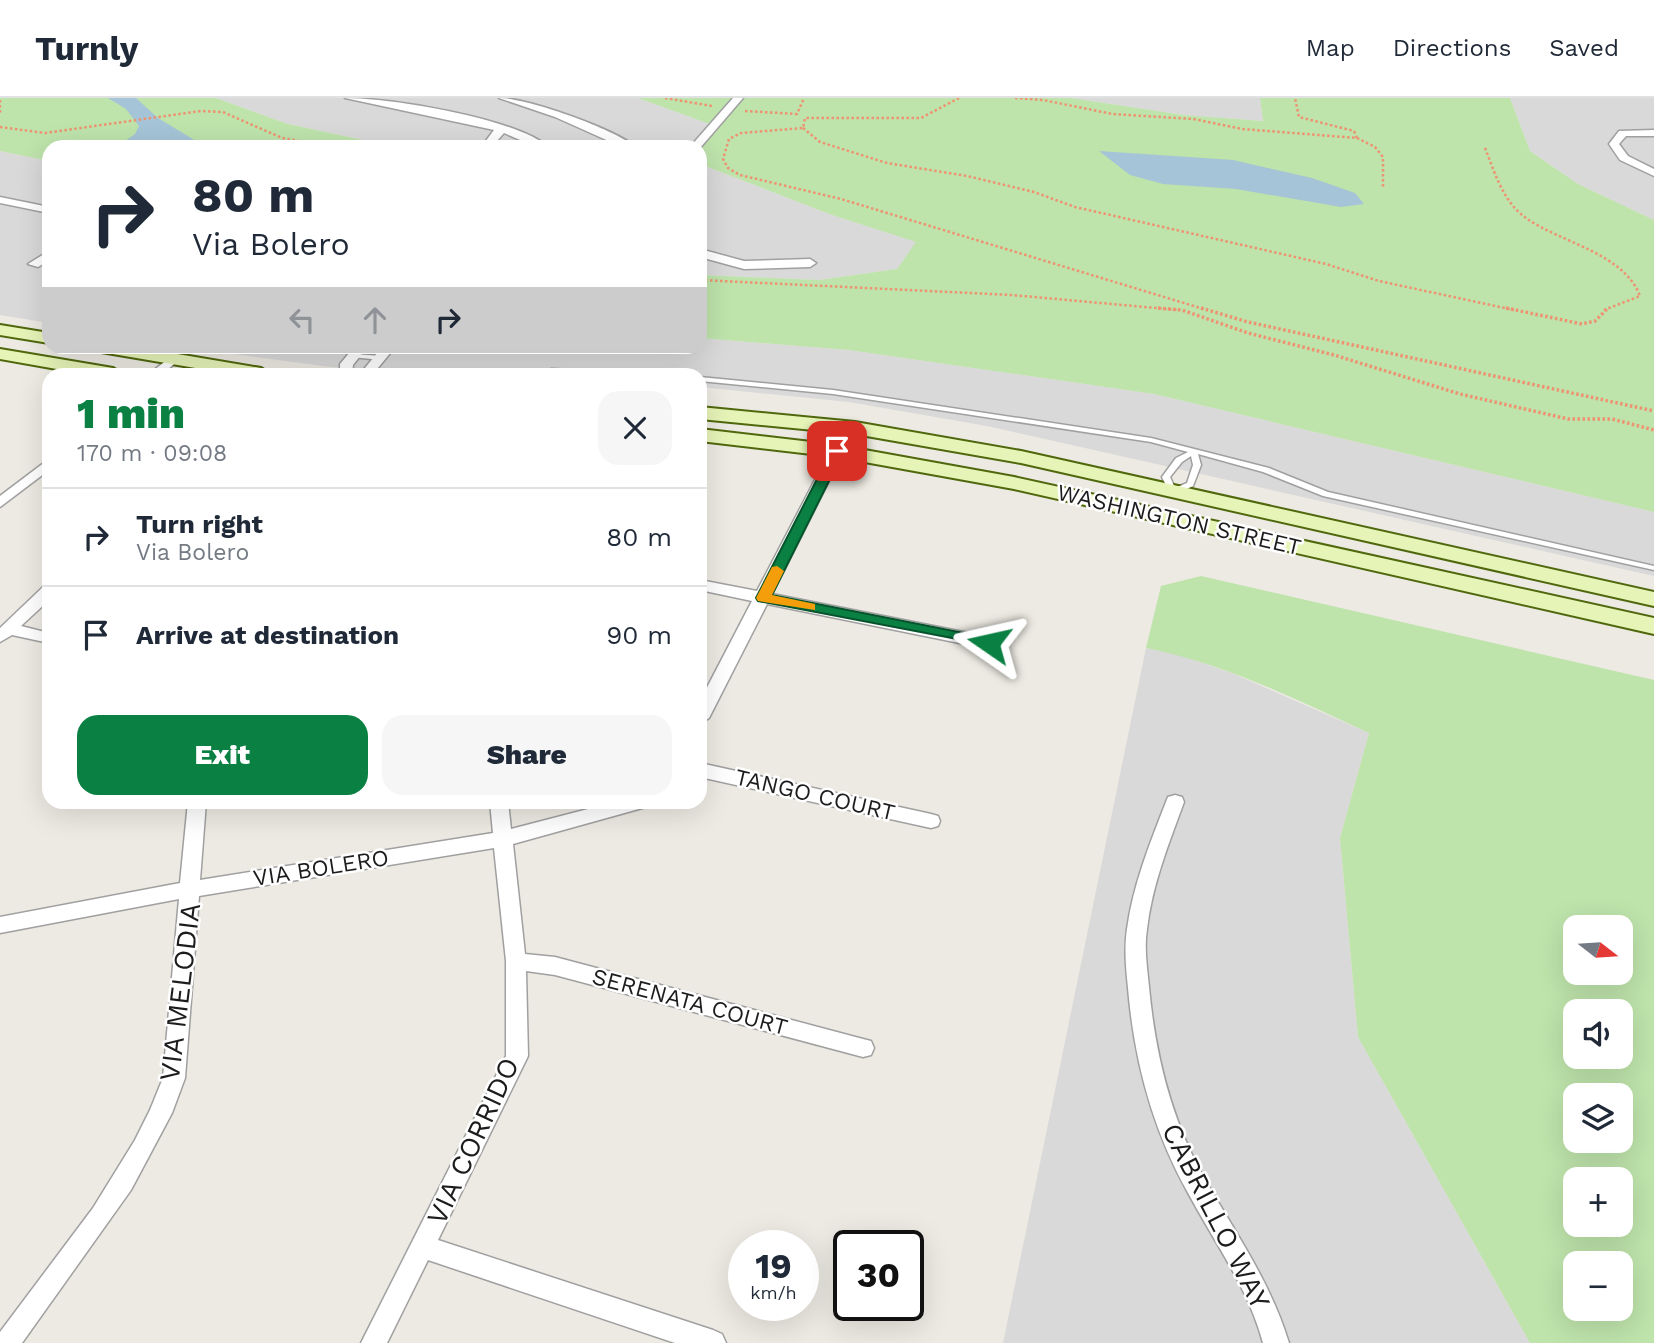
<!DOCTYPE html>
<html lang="en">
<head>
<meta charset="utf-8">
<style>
  :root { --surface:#fff; --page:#f6f6f7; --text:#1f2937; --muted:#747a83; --line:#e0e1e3; --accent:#0b8043 }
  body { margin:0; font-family:"Work Sans",sans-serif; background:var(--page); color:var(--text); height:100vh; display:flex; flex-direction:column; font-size:26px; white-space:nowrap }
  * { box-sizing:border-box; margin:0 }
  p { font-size:23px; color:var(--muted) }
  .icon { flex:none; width:38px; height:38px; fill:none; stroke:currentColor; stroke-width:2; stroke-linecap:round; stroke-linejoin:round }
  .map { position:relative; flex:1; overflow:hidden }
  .details { position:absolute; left:42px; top:270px; width:665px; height:441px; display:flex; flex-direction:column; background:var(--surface); border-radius:21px; box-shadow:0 7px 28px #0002 }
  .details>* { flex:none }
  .top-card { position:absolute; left:42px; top:42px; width:665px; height:214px; border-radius:21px; box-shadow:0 7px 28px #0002; background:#fff; color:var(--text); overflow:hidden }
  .needle { width:46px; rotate:107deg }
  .controls { position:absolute; left:1563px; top:817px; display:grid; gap:14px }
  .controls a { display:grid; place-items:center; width:70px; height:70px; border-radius:14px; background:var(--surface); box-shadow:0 7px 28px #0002; font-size:35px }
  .speed { position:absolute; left:728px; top:1132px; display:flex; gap:14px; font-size:35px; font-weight:700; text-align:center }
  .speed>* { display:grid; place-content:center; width:91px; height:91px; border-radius:50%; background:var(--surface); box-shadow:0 7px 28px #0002; line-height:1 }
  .speed small { font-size:18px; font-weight:400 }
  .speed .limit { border:4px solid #111; border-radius:10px; background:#fff; color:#111 }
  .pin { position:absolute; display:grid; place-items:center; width:60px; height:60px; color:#fff; margin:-30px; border-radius:14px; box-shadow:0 4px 10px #0006 }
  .me { position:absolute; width:77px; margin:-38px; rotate:281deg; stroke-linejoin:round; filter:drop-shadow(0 0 5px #0008) }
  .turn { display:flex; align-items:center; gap:24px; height:147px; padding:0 35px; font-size:32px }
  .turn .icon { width:91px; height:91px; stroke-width:2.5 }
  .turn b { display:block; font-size:49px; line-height:60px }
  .lanes { display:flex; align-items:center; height:66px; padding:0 35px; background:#0003; justify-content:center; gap:35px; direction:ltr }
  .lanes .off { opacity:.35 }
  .round { display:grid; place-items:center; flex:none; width:74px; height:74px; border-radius:21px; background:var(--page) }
  .overview { display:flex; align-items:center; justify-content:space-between; height:119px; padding:0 35px }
  h1 { font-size:42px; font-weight:800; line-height:52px; color:var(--accent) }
  .button { display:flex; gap:14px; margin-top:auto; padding:14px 35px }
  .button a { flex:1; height:80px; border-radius:21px; background:var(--accent); color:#fff; font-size:28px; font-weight:800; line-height:80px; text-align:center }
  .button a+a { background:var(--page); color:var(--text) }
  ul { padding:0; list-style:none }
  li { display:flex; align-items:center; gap:21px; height:98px; padding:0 35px; border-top:2px solid var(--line) }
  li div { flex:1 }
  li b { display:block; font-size:26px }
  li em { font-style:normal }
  header { display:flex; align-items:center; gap:42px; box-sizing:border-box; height:98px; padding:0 35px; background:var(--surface); border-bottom:2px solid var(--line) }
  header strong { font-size:33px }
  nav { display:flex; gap:38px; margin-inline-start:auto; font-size:24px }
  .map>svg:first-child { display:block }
</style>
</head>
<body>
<header>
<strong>Turnly</strong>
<nav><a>Map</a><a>Directions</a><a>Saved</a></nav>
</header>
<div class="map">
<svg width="1654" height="1245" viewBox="0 0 1654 1245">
  <rect width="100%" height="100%" fill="#eceae2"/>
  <g fill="#dad9d9">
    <polygon points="216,0 638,0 715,28 695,49 396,49 288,26"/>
    <polygon points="1071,0 1260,0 1263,23 1184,17"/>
    <polygon points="1510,0 1654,0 1654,122 1578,86 1530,53"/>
    <polygon points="0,53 49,63 49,225 0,217"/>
    <polygon points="700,66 832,117 917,144 897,171 819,182 700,177"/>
    <polygon points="700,240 849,252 1154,296 1654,414 1654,478 987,328 849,304 700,289 700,276 448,276 330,269 181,249 700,248"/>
    <polygon points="1146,550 1180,557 1234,576 1369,635 1340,740 1358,939 1530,1245 1003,1245"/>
  </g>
  <g fill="#bee3ab" fill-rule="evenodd">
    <polygon points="0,0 216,0 288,26 396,49 49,49 49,63 0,53"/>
    <polygon points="638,0 1071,0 1184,17 1263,23 1260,0 1510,0 1530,53 1578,86 1654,122 1654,414 1154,296 849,252 700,240 700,177 819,182 897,171 916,144 832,117 700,66 700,49 715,28"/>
    <path d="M1201,478L1654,582V1245H1530L1358,939L1340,740L1369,635C1298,602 1223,565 1146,550L1161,488ZM1575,830H1620V875H1575ZM1575,914H1620V959H1575ZM1575,998H1620V1043H1575ZM1575,1082H1620V1127H1575ZM1575,1166H1620V1211H1575Z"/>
  </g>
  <g fill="#a5c4d7">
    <polygon points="108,0 136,0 158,20 206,49 117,49 135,36 139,28 126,11"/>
    <polygon points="1099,53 1233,62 1312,80 1355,95 1364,106 1341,109 1236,91 1163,86 1130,77"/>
  </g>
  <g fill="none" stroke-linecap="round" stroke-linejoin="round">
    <defs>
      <g id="lane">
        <polygon points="353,256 382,258 385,260 382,262 351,259 351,257"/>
        <polygon points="551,271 621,274 624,276 587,276 549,274 549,272"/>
        <path d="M700,279L833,292L1151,340L1269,370L1328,394L1654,468V472L1323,398L1263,374L1198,356L1201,367L1193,388L1176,396H1170L1162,379L1176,360L1188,354L1151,344L833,296L700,283ZM1191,358L1193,367L1187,385L1175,390L1170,379L1182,364Z"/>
      </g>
      <g id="street">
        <path d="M345,0C392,0 514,20 549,49H536L504,35L496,44L499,49H489L485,44L494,32Z"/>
        <path d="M499,0C528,0 614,31 636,49H622L555,19Z"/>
        <polygon points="733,0 743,0 700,50 690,49"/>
        <polygon points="1654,32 1654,38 1626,38 1619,46 1628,58 1654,71 1654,78 1620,62 1609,46 1619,33"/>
        <polygon points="0,99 49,109 49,115 0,105"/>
        <polygon points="700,151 744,163 810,161 816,165 810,169 744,171 700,159"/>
        <polygon points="49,153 49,162 38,169 28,166"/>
        <polygon points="355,248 368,248 353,267 352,276 340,276 340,266"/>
        <polygon points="383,248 396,248 373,276 360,276"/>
        <polygon points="172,258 179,262 162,276 149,276"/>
        <polygon points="837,349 844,353 772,496 989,539 997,545 989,551 767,506 709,620 700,626 700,603 752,503 700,492 700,482 757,493 830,353"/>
        <polygon points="49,361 49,372 0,409 0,398"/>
        <polygon points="49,488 49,502 21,528 49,535 49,545 12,537 0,544 0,530 43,489"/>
        <polygon points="700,665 931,716 938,718 940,723 938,728 931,730 700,679"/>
        <path d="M1175,697L1182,699L1184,704C1169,745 1152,787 1147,831C1144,850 1147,869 1149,889C1155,954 1170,1018 1202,1076C1233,1132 1270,1182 1289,1245H1263C1248,1189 1214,1144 1187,1093C1152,1030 1134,961 1128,890C1126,870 1124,851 1127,831C1133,787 1150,745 1166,704L1168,699Z"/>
        <polygon points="188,704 206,704 200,782 493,735 490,704 508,704 511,731 615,704 648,704 646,709 513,746 525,856 555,859 863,941 871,943 874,950 871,957 863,959 555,877 526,873 528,958 438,1142 713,1232 722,1236 726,1245 675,1245 428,1162 387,1245 361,1245 506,958 506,863 494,750 199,798 185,980 172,1015 131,1092 22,1245 0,1245 0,1234 93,1110 135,1042 150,1012 163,980 179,801 0,835 0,819 180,785"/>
      </g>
      <g id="secondary">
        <polygon points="0,227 49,235 49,245 0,237"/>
        <polygon points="86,248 130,248 261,270 270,276 231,276 95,253"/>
        <polygon points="0,251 113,270 122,276 85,276 0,261"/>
        <polygon points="700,309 855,324 1021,353 1654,494 1654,508 1021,365 855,336 700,321"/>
        <polygon points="700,331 837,347 1014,379 1654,520 1654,536 1014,391 837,359 700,343"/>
      </g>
    </defs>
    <use href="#lane" stroke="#a0a0a0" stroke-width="3"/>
    <use href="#street" stroke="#a0a0a0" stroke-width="3"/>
    <use href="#secondary" stroke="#50680d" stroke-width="4"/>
    <g stroke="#ee9271" stroke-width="2.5" stroke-dasharray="2.5 2.5" stroke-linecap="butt">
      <polyline points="665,0 712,8"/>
      <polyline points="959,0 921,20 805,20 803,30 741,35 729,41 723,61 728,70 740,77 841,101 1207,212"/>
      <polyline points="1015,0 1043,2 1112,16 1193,21 1242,31 1357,40 1354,33 1299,19 1295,0"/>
      <polyline points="0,2 0,15"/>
      <polyline points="745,13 797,16 804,0"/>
      <polyline points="0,29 45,35 201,13 223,14 282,40 333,49"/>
      <polyline points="803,30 820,44 887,65 967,78 1034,94 1075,109 1326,166 1379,183 1514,212"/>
      <polyline points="1357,40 1375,49 1383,59 1383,91"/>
      <path d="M1485,50C1495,75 1503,104 1526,120C1561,145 1624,155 1640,198L1604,212"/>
      <polyline points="700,182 1012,197 1178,212"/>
    </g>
    <g stroke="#ee9271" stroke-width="3.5" stroke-dasharray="2.5 2.5" stroke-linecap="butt">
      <polyline points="1158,210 1182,212 1248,235 1334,257 1460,296 1568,321 1612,321 1654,332"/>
      <polyline points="1201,210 1248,224 1654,313"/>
      <polyline points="1506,210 1582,226 1595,223 1608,210"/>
    </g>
    <use href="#lane" fill="#fff" fill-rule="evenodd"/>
    <use href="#street" fill="#fff" fill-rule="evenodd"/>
    <use href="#secondary" fill="#e7f4b8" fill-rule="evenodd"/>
  </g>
  <polygon fill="#0b8043" stroke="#07532c" stroke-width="2" points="833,350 844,353 772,497 989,540 994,541 994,548 758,503 756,500"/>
  <polygon fill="#f59e0b" points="777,468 784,473 772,497 815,506 815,512 758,503 756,500 772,469"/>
  <g text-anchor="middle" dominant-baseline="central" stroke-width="5" stroke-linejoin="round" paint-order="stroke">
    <g font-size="23" fill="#1c1c1c" stroke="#fff">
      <text transform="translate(1179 422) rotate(13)">WASHINGTON STREET</text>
      <text transform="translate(815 697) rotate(13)">TANGO COURT</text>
      <text transform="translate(321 770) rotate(-9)">VIA BOLERO</text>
      <text transform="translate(690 904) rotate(15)">SERENATA COURT</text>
    </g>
    <g font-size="28" fill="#1c1c1c" stroke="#fff">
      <text transform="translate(180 894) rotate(-83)">VIA MELODIA</text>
      <text transform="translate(473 1043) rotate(-65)">VIA CORRIDO</text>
      <text transform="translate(1216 1118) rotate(63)">CABRILLO WAY</text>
    </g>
  </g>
</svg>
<div class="controls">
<a><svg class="needle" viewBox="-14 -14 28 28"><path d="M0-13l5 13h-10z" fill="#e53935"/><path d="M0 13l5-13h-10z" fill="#747a83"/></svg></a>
<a><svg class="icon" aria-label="sound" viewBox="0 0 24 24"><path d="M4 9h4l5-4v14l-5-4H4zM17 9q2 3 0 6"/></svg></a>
<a><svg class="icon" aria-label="layers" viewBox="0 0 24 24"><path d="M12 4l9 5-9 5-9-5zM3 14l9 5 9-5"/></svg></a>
<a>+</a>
<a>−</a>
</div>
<div class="speed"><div>19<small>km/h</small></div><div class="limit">30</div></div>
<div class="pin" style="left:837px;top:353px;background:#d93025"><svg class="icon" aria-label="arrive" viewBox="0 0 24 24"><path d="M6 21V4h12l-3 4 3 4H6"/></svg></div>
<svg class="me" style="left:989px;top:545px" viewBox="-20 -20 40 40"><path d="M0-17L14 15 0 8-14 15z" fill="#0b8043" stroke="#fff" stroke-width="4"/></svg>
<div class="top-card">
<div class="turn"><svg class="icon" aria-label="right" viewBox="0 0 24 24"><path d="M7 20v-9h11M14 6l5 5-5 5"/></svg><div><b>80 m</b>Via Bolero</div></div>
<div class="lanes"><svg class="icon off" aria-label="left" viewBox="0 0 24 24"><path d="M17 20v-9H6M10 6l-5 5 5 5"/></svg><svg class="icon off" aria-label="ahead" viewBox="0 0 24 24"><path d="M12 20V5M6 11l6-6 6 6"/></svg><svg class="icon" aria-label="right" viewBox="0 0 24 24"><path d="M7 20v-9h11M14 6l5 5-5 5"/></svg></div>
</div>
<section class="details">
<div class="overview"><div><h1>1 min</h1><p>170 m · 09:08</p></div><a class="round"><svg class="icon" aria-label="close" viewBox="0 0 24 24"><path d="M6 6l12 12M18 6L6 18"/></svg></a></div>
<ul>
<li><svg class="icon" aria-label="right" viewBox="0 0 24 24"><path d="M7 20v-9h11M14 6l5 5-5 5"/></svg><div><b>Turn right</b><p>Via Bolero</p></div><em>80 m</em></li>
<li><svg class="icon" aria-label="arrive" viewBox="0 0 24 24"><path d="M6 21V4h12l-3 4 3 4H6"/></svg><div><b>Arrive at destination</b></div><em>90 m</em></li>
</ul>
<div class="button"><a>Exit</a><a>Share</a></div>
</section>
</div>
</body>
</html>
